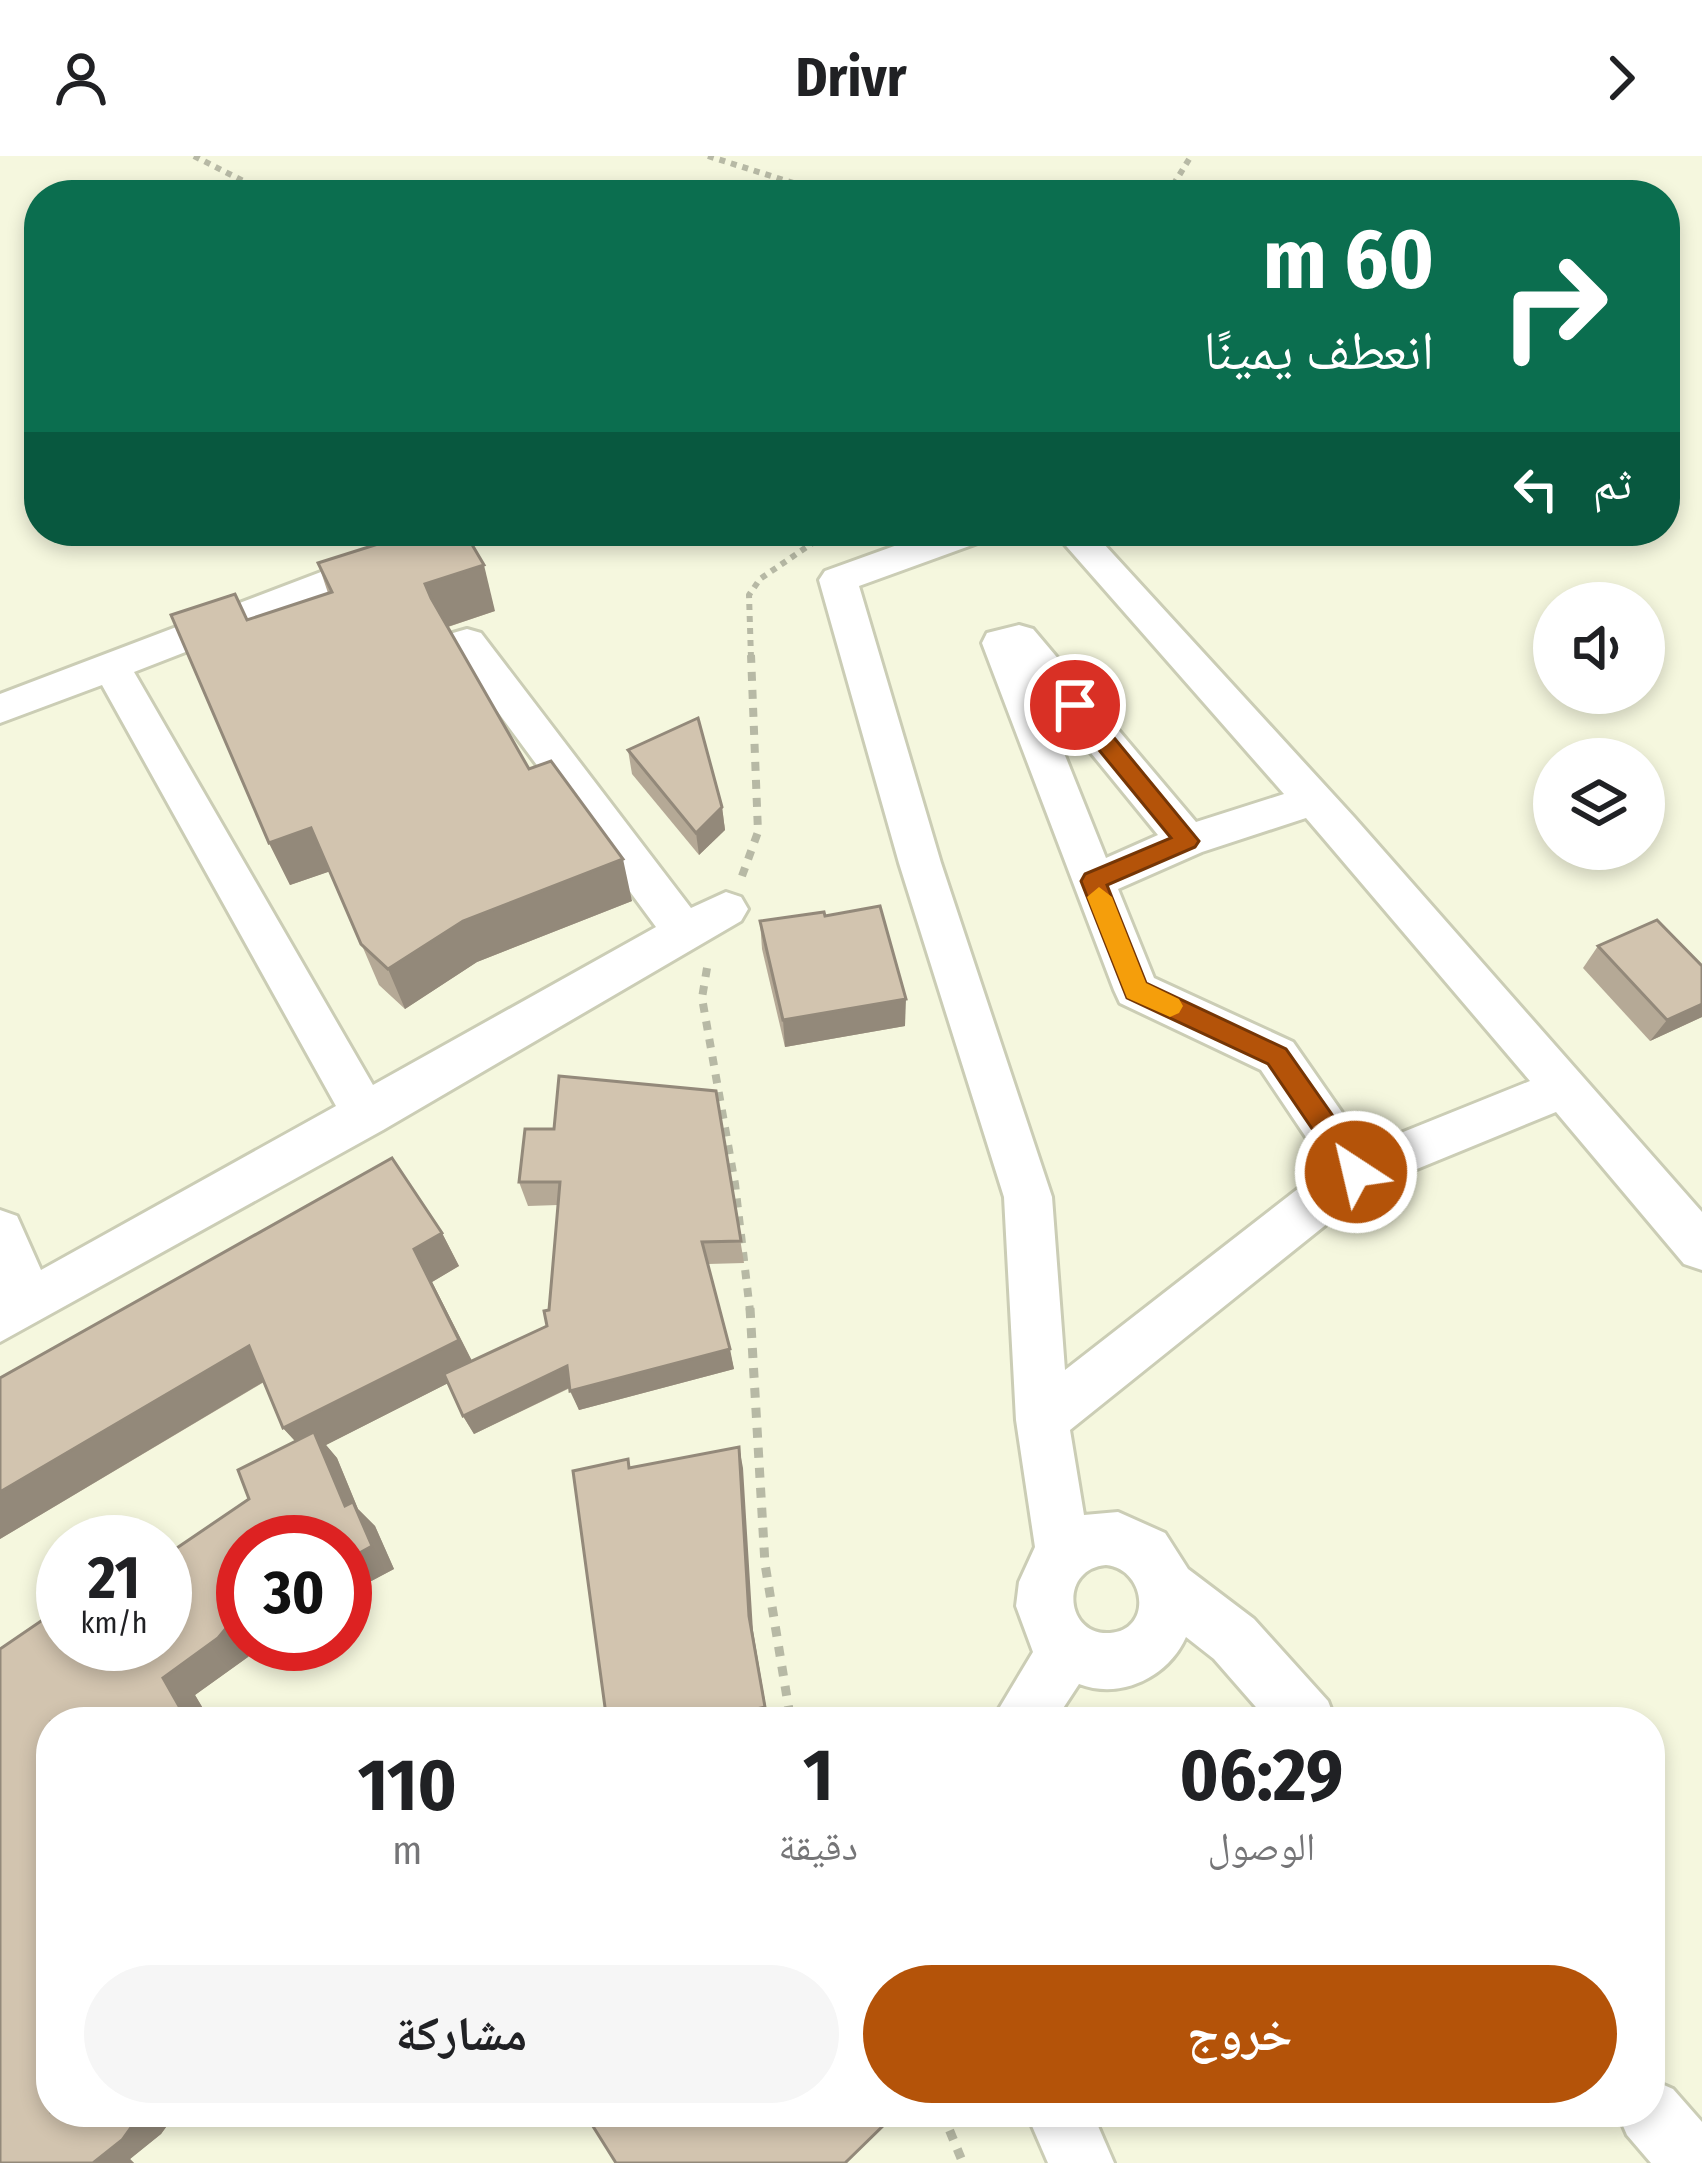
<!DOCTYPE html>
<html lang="ar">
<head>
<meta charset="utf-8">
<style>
  :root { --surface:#fff; --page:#f6f6f6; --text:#202124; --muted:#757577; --accent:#b45309 }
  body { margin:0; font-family:"Fira Sans Condensed","Noto Naskh Arabic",sans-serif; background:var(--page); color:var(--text); direction:rtl; height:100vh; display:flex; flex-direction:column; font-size:45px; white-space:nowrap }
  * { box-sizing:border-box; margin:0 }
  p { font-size:39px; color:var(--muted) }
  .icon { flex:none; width:66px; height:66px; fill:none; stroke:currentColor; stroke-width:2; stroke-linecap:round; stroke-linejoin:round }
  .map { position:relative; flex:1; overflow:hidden; direction:ltr }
  .panel { position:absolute; left:36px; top:1551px; width:1629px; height:420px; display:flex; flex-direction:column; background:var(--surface); border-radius:48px; box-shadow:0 6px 18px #0003; direction:rtl }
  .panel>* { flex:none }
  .hud { position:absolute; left:24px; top:24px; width:1656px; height:366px; border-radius:48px; box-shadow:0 6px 18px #0003; direction:rtl; background:#0b6e4f; color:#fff; overflow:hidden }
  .fabs { position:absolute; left:1533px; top:426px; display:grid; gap:24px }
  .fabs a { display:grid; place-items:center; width:132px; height:132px; border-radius:50%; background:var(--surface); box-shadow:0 6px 18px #0003; font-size:60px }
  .speed { position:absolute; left:36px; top:1359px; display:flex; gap:24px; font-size:60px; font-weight:700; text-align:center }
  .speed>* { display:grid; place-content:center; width:156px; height:156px; border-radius:50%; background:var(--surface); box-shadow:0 6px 18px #0003; line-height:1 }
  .speed small { font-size:30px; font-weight:400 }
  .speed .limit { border:18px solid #d22; background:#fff; color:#111 }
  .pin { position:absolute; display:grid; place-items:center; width:102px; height:102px; color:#fff; margin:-51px; border:6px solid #fff; border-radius:50%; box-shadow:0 3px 12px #0007 }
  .me { position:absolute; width:132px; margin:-66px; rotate:325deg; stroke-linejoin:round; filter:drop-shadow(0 0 9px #0008) }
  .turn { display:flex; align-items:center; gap:42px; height:252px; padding:0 48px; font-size:54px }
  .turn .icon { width:156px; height:156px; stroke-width:2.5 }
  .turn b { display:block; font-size:84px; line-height:102px }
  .then { display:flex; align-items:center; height:114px; padding:0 48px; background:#0003; gap:24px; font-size:45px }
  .eta { display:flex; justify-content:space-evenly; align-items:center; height:204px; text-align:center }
  .eta b { font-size:72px; font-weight:700; line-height:84px }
  .primary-button { display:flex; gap:24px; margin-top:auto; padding:24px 48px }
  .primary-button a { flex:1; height:138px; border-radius:72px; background:var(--accent); color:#fff; font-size:48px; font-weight:700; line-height:138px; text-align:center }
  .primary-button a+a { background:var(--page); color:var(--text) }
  header { display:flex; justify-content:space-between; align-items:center; height:156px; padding:0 48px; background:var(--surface); font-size:54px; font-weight:700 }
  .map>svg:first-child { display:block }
</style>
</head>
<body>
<header><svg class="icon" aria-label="forward" viewBox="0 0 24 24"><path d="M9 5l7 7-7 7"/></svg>Drivr<svg class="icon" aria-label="person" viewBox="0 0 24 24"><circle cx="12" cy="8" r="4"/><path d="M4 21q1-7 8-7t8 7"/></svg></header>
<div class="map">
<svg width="1702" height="2007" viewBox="0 0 1702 2007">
  <rect width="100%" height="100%" fill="#f5f7de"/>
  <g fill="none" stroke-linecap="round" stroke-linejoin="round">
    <defs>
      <g id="street">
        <path d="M936,375H991L986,384L859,430L941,707L1052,1041L1065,1214L1326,1011L1261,914L1120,847L1114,834L982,487L987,477L1019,469L1033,473L1196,666L1284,638L1053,375H1092L1354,661L1702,1056V1114L1684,1108L1556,956L1373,1031L1070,1274L1084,1359L1118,1356L1165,1377L1188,1413L1254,1463L1328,1545L1336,1566H1269L1214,1503L1186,1481C1168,1521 1121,1544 1079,1528L1054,1566H991L1033,1496L1016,1450L1019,1426L1035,1391L1016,1264L1004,1041L899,707L819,424L825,415ZM1038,532L1158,679L1106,702ZM1306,662L1324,683L1530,925L1366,991L1293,886L1154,822L1118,733L1202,696ZM1106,1409C1146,1413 1153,1474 1110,1477C1065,1480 1059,1413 1106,1409Z"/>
        <polygon points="363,400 376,404 382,413 376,422 134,516 373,929 656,771 453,495 448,486 453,477 467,473 481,477 691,752 726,736 741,741 748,753 741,765 383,974 0,1186 0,1054 17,1060 41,1114 336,950 102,529 0,567 0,538"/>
        <polygon points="1650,1923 1673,1933 1702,1966 1702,2007 1651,2007 1627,1979 1617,1956 1650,1956"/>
        <polygon points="1026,1956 1092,1956 1114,2007 1048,2007"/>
      </g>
    </defs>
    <use href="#street" stroke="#cbcdb5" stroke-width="6"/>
    <g stroke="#b7b9a5" stroke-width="6" stroke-dasharray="6 6" stroke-linecap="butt">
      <polyline points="194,0 255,31"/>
      <polyline points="708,0 831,39"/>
      <polyline points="1167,39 1191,0"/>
      <polyline points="751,502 749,439 760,423 830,375"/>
    </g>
    <g stroke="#b7b9a5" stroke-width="8" stroke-dasharray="9 9" stroke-linecap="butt">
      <polyline points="742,720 758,676 751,499"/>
      <polyline points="707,812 702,842 735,1028 750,1155"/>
    </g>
    <g stroke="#b7b9a5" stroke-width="9" stroke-dasharray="10 10" stroke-linecap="butt">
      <polyline points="750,1152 765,1408 791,1566"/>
      <polyline points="942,1956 963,2007"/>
    </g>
    <use href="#street" fill="#fff" fill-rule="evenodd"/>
  </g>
  <g fill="#b5a996">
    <polygon points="318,407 495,455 448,471 529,613 632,745 477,806 405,853 379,829 330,715 290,729 269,687 247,464 328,437"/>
    <polygon points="628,594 722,651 725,674 699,699 632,618"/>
    <polygon points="825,760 905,870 785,891 762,793 760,765"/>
    <polygon points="1598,790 1702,861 1650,885 1583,812"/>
    <polygon points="559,920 716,935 744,1107 708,1108 734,1213 579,1254 570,1232 474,1278 463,1260 448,1227 326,1289 337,1302 358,1353 375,1370 394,1413 345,1439 345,1386 243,1386 243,1488 258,1488 248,1501 195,1539 211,1566 51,1566 51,1956 177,1956 161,1978 130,2003 134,2007 0,2007 0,1493 63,1450 63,1488 165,1488 165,1400 249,1343 238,1314 295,1285 283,1272 264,1226 0,1383 0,1222 392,1002 442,1077 459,1110 432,1126 472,1205 547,1170 544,1155 549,1154 558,1049 528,1050 519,1026 525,973 554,973"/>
  </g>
  <g fill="#93897a">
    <polygon points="484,409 495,455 438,474 425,428"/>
    <polygon points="722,651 725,674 699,699 696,677"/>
    <polygon points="311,672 331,715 290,729 269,687"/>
    <polygon points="623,703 632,745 477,806 405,853 388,813 463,765"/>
    <polygon points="906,843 905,870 785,891 783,864"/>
    <polygon points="1702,848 1702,861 1650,885 1667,864"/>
    <polygon points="442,1077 459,1110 432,1126 476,1213 326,1289 337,1302 358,1353 375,1370 394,1413 345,1439 345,1350 308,1299 283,1272 414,1093"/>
    <polygon points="249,1190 275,1219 0,1383 0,1336"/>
    <polygon points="730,1193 734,1213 579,1254 570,1235"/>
    <polygon points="567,1210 575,1229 474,1278 463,1260"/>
    <polygon points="739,1291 743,1312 753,1475 768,1563 755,1566 696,1566"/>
    <polygon points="243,1452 243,1488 258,1488 248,1501 195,1539 211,1566 188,1566 163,1522"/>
    <polygon points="142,1956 177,1956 161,1978 130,2003 134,2007 93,2007"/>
  </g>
  <g fill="#d2c4af" stroke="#93897a" stroke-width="3">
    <polygon points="419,375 464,375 484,409 425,428 431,442 529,613 551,605 623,703 463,765 388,813 361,788 311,672 269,687 171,459 235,438 247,464 332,436 318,407"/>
    <polygon points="698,562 722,651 696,677 628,594"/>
    <polygon points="880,750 906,843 783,864 760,765 824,756 825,760"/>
    <polygon points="1657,764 1702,810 1702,848 1667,864 1598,790"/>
    <polygon points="559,920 716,935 741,1085 702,1086 730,1193 570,1235 567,1210 463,1260 444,1218 547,1170 544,1155 549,1154 560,1026 519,1026 525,973 554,973"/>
    <polygon points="392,1002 442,1077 414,1093 459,1184 283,1272 249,1190 0,1336 0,1222"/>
    <polygon points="314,1276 345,1350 353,1346 372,1390 345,1405 345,1386 243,1386 243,1452 218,1482 163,1522 188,1566 51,1566 51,1956 142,1956 122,1984 93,2007 0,2007 0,1493 63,1450 63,1488 165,1488 165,1400 249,1343 238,1314"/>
    <polygon points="739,1291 749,1460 765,1551 696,1566 607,1566 573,1315 628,1303 629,1312"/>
    <polygon points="584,1956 887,1956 891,1962 845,2007 616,2007"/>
  </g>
  <polygon fill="#b45309" stroke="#753606" stroke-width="3" points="1075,541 1083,544 1199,685 1195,691 1107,729 1146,827 1286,893 1366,1007 1370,1016 1366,1024 1347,1024 1268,908 1127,842 1081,725 1085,718 1171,682 1067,555 1064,549"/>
  <polygon fill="#f59e0b" points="1099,731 1112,741 1146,827 1179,843 1183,850 1179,857 1170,861 1127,842 1087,741"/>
</svg>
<div class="fabs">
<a><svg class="icon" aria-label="sound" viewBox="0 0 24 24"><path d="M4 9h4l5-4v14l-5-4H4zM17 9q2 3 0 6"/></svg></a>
<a><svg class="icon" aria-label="layers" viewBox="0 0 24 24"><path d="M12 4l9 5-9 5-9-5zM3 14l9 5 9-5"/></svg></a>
</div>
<div class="speed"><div>21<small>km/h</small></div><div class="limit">30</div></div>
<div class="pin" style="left:1075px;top:549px;background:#d93025"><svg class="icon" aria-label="arrive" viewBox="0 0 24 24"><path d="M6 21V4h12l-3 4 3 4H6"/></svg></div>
<svg class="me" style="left:1356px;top:1016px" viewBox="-20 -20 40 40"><circle r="17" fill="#b45309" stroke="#fff" stroke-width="3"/><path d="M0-11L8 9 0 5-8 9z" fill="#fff"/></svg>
<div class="hud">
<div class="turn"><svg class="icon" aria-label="right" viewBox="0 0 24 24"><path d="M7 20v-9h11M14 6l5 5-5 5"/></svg><div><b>60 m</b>انعطف يمينًا</div></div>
<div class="then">ثم<svg class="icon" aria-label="left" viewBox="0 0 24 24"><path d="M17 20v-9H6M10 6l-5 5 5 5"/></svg></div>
</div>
<section class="panel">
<div class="eta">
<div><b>06:29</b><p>الوصول</p></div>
<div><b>1</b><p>دقيقة</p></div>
<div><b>110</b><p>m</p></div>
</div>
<div class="primary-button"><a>خروج</a><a>مشاركة</a></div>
</section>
</div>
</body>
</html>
